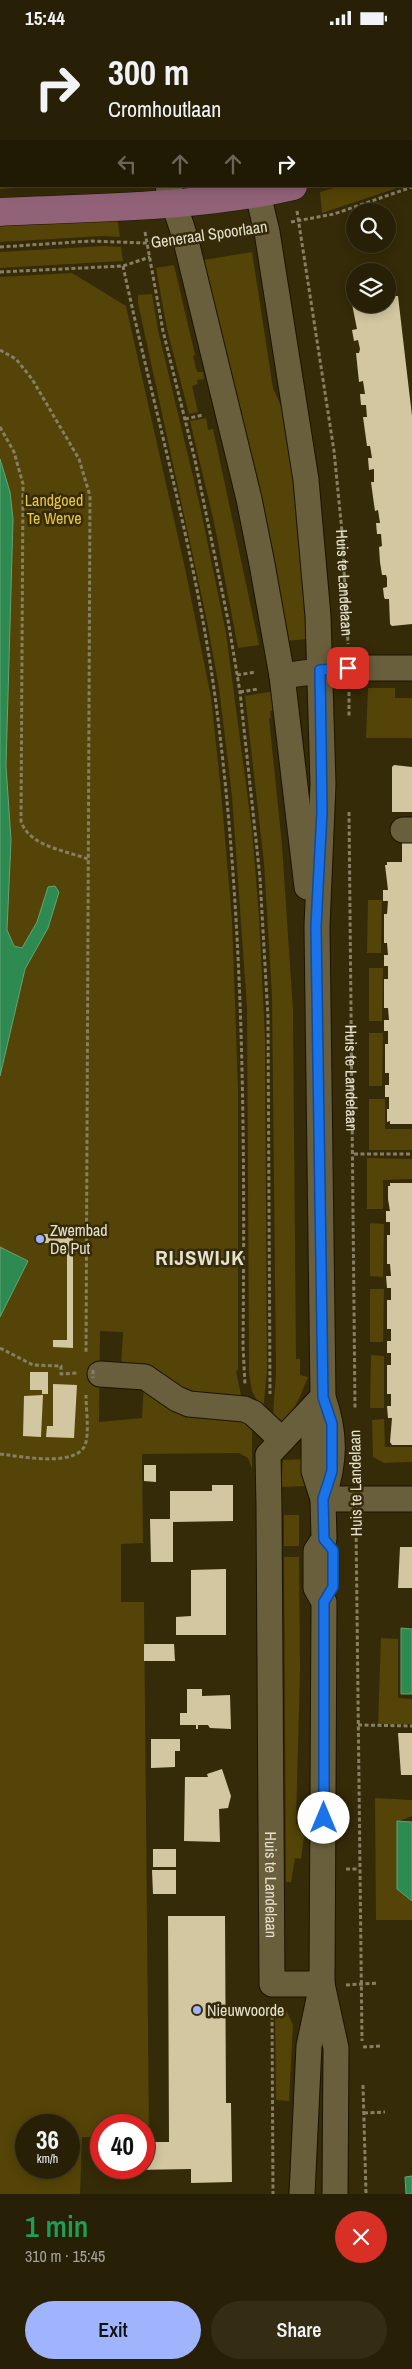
<!DOCTYPE html>
<html lang="en">
<head>
<meta charset="utf-8">
<style>
  :root { --surface:#282006; --page:#342d14; --text:#f1f3f6; --muted:#a5a39b; --line:#443e28; --accent:#a0b3fd }
  body { margin:0; font-family:"Archivo Narrow",sans-serif; background:var(--page); color:var(--text); height:100vh; display:flex; flex-direction:column; font-size:19px; white-space:nowrap }
  * { box-sizing:border-box; margin:0 }
  p { font-size:16px; color:var(--muted) }
  .icon { flex:none; width:28px; height:28px; fill:none; stroke:currentColor; stroke-width:2; stroke-linecap:round; stroke-linejoin:round }
  .map { position:relative; height:2159px; overflow:hidden }
  .panel { display:flex; flex-direction:column; background:var(--surface); flex:1 }
  .panel>* { flex:none }
  .banner { position:absolute; left:0px; top:0px; width:412px; height:152px; box-shadow:0 2px 12px #0003,0 0 0 1px var(--line); background:#282006; color:var(--text); overflow:hidden }
  .controls { position:absolute; left:346px; top:168px; display:grid; gap:10px }
  .controls a { display:grid; place-items:center; width:50px; height:50px; border-radius:50%; background:var(--surface); box-shadow:0 2px 12px #0003,0 0 0 1px var(--line); font-size:25px }
  .speed { position:absolute; left:15px; top:2079px; display:flex; gap:10px; font-size:25px; font-weight:700; text-align:center }
  .speed>* { display:grid; place-content:center; width:65px; height:65px; border-radius:50%; background:var(--surface); box-shadow:0 2px 12px #0003,0 0 0 1px var(--line); line-height:1 }
  .speed small { font-size:12px; font-weight:400 }
  .speed .limit { border:8px solid #d22; background:#fff; color:#111 }
  .pin { position:absolute; display:grid; place-items:center; width:42px; height:42px; color:#fff; margin:-21px; border-radius:10px; box-shadow:0 2px 8px #0006 }
  .me { position:absolute; width:55px; margin:-28px; rotate:0deg; stroke-linejoin:round; filter:drop-shadow(0 0 4px #0008) }
  .turn { display:flex; align-items:center; gap:18px; height:105px; padding:0 25px; font-size:22px }
  .turn .icon { width:65px; height:65px; stroke-width:2.5 }
  .turn b { display:block; font-size:35px; line-height:42px }
  .lanes { display:flex; align-items:center; height:48px; padding:0 25px; background:#0003; justify-content:center; gap:25px; direction:ltr }
  .lanes .off { opacity:.35 }
  .round { display:grid; place-items:center; flex:none; width:52px; height:52px; border-radius:26px; background:var(--page) }
  .head { display:flex; align-items:center; justify-content:space-between; height:85px; padding:0 25px }
  h1 { font-size:30px; font-weight:600; line-height:38px; color:#1e9e55 }
  .primary-button { display:flex; gap:10px; margin-top:auto; padding:10px 25px }
  .primary-button a { flex:1; height:58px; border-radius:30px; background:var(--accent); color:#111; font-size:20px; font-weight:600; line-height:58px; text-align:center }
  .primary-button a+a { background:var(--page); color:var(--text) }
  .status { display:flex; justify-content:space-between; align-items:center; height:35px; padding:0 25px; background:var(--surface); direction:ltr }
  .status svg { height:14px; fill:currentColor }
  .map>svg:first-child { display:block }
</style>
</head>
<body>
<div class="status"><b>15:44</b><svg viewBox="0 0 49 12"><path d="M0 12V9h3v3zM5 12V6h3v6zM10 12V3h3v9zM15 12V0h3v12zM26 1h20v11H26zM47 4h2v5h-2z"/></svg></div>
<div class="map">
<svg width="412" height="2159" viewBox="0 0 412 2159">
  <rect width="100%" height="100%" fill="#352b08"/>
  <g fill="#544407" fill-rule="evenodd">
    <polygon points="0,124 1,151 56,151 0,154"/>
    <polygon points="341,151 403,151 322,178 320,157"/>
    <polygon points="117,182 120,202 103,201 0,207 0,189"/>
    <polygon points="104,211 121,212 123,226 0,233 0,217"/>
    <polygon points="252,217 273,353 285,380 296,463 307,604 285,606 231,341 204,225"/>
    <polygon points="174,230 195,320 193,321 197,337 203,337 204,344 197,345 198,349 192,351 198,377 189,379 167,294 156,233"/>
    <path d="M72,238L126,271L185,533L211,662L221,756L232,885L238,1053V1335L236,1336L242,1365H208L121,1333L123,1297L100,1296L99,1387L142,1383L144,1347L252,1388V1434L248,1423L239,1418L142,1419L143,1508L121,1509V1567H144L149,2102H144V2090H101V2102H82L80,2159H0V242ZM26,2090H69V2132H26Z"/>
    <polygon points="152,259 158,295 200,471 226,598 252,795 259,881 265,1003 267,1336 263,1377 252,1356 249,1338 247,972 232,761 219,653 206,581 138,268 138,260"/>
    <polygon points="206,383 208,395 213,394 217,412 259,610 238,613 214,487 190,386"/>
    <polygon points="368,653 395,653 395,663 412,663 412,703 366,703"/>
    <path d="M275,656L277,674L270,676L271,683H269L282,810L293,975L296,1324H300V1340L308,1342C299,1364 294,1381 272,1393L276,1338L272,960L264,828L245,661Z"/>
    <polygon points="368,865 382,865 381,918 367,918"/>
    <polygon points="369,933 383,933 382,986 369,986"/>
    <polygon points="369,998 383,998 382,1051 369,1051"/>
    <polygon points="369,1064 385,1064 385,1094 412,1094 412,1115 369,1115"/>
    <polygon points="367,1123 412,1124 412,1144 383,1145 383,1174 367,1174"/>
    <polygon points="370,1188 384,1189 383,1242 370,1241"/>
    <polygon points="370,1254 384,1254 383,1307 370,1307"/>
    <polygon points="371,1320 384,1321 384,1373 370,1373"/>
    <polygon points="384,1384 385,1412 412,1412 412,1427 384,1428 373,1422 372,1385"/>
    <polygon points="308,1424 308,1451 281,1452 283,1425"/>
    <rect x="284" y="1480" width="15" height="31"/>
    <polygon points="284,1522 299,1522 300,1635 296,1789 304,1790 305,1793 301,1824 295,1823 291,1847 286,1847"/>
    <polygon points="381,1603 398,1604 398,1663 412,1664 412,1689 378,1689"/>
    <polygon points="375,1763 412,1765 412,1781 397,1787 397,1854 412,1866 412,1885 376,1885"/>
    <polygon points="275,1968 287,1977 293,1990 289,2066 276,2065"/>
  </g>
  <g fill="#2d8a51" stroke="#64a476">
    <polygon points="0,424 10,457 13,484 6,731 11,805 7,895 14,911 22,913 37,887 48,852 55,851 59,857 48,893 25,934 0,1041"/>
    <polygon points="0,1212 28,1226 0,1282"/>
    <polygon points="401,1593 412,1594 412,1659 401,1659"/>
    <polygon points="397,1786 412,1787 412,1866 397,1854"/>
    <polygon points="412,2141 412,2159 406,2159 405,2142"/>
  </g>
  <g fill="#d3c7a1">
    <polygon points="388,261 398,261 412,381 412,589 392,591 390,589 389,564 385,564 384,562 383,553 387,552 387,543 386,540 382,540 380,527 379,512 382,511 381,499 377,499 376,488 380,488 378,475 375,476 373,462 371,447 374,447 374,434 369,435 368,423 372,423 370,411 367,411 363,382 367,382 366,370 361,370 360,359 365,359 363,346 359,347 356,318 359,318 360,314 358,305 354,306 352,295 357,294 352,269 388,269"/>
    <polygon points="394,730 412,732 412,777 392,777 392,732"/>
    <polygon points="402,804 412,804 412,1089 390,1089 390,1086 387,1087 387,1074 389,1074 389,1062 385,1062 385,1050 389,1050 389,1038 385,1038 385,1009 388,1009 388,996 384,996 384,985 389,985 388,973 384,973 384,944 388,944 388,931 384,931 384,920 388,920 387,908 384,908 384,879 387,879 388,866 383,866 383,855 388,855 385,830 387,830 387,827 402,827"/>
    <polygon points="390,1148 412,1148 412,1410 392,1410 390,1407 392,1383 388,1383 387,1371 391,1371 391,1359 387,1359 387,1330 391,1330 391,1318 387,1318 387,1306 391,1306 391,1294 387,1294 387,1265 391,1265 391,1253 387,1253 386,1241 391,1241 390,1229 387,1229 387,1200 390,1200 390,1187 386,1187 386,1176 390,1176 388,1164 388,1151 390,1151"/>
    <polygon points="36,1199 73,1199 73,1313 53,1312 53,1305 67,1305 67,1208 36,1208"/>
    <polygon points="30,1337 48,1337 48,1359 42,1359 42,1355 30,1355"/>
    <polygon points="53,1349 77,1350 74,1403 46,1402 47,1391 53,1391"/>
    <polygon points="43,1360 41,1402 23,1401 24,1361"/>
    <polygon points="144,1430 156,1430 156,1447 144,1446"/>
    <polygon points="212,1450 233,1450 233,1486 173,1487 173,1527 151,1527 150,1484 170,1484 170,1456 212,1456"/>
    <polygon points="400,1512 412,1512 412,1553 398,1553"/>
    <polygon points="226,1534 226,1600 176,1600 176,1582 191,1581 191,1535"/>
    <polygon points="144,1609 174,1609 175,1626 144,1626"/>
    <polygon points="187,1654 202,1654 202,1661 230,1660 231,1694 210,1693 208,1690 198,1690 198,1694 196,1694 196,1690 180,1690 180,1678 187,1678"/>
    <polygon points="398,1698 412,1698 412,1740 401,1740"/>
    <polygon points="151,1704 180,1704 180,1716 175,1716 175,1732 151,1733"/>
    <polygon points="222,1734 231,1761 228,1773 219,1774 220,1807 184,1806 185,1742 208,1742 207,1739"/>
    <rect x="153" y="1814" width="23" height="18"/>
    <polygon points="152,1835 176,1835 176,1859 153,1859"/>
    <polygon points="168,1881 225,1881 226,2068 231,2068 232,2147 191,2148 191,2134 135,2135 135,2132 144,2132 144,2107 169,2107"/>
  </g>
  <g fill="none" stroke-linecap="round" stroke-linejoin="round">
    <defs>
      <g id="minor">
        <polyline points="119,0 119,1"/>
        <polyline points="208,0 208,1"/>
        <polyline points="28,1 32,0"/>
        <polyline points="0,11 1,10"/>
        <polyline points="168,151 185,202 249,464 262,529 282,641 307,852"/>
        <path d="M256,151L267,197L306,445L318,581L323,749L317,891L323,1362C336,1400 335,1426 323,1464"/>
        <polyline points="282,641 340,633 412,633"/>
        <polyline points="403,795 412,795"/>
        <polyline points="100,1339 145,1342 177,1364 189,1369 244,1374 253,1378 282,1405"/>
        <polyline points="323,1362 314,1389 314,1436 323,1464 324,1504 316,1516 316,1553 324,1567 322,1949 336,2013 335,2159"/>
        <path id="s3" d="M319,1366L268,1420L269,1472L272,1949H322"/>
        <polyline points="323,1464 412,1464"/>
        <polyline points="302,2159 309,2011 320,1959"/>
      </g>
      <g id="major">
        <polyline points="411,66 412,66"/>
        <polyline points="0,118 1,118"/>
        <polyline points="411,122 412,122"/>
        <path d="M0,177C97,172 198,173 293,151"/>
      </g>
    </defs>
    <use href="#minor" stroke="#1b1400" stroke-width="27"/>
    <use href="#major" stroke="#1b1400" stroke-width="29"/>
    <g stroke="#877f64" stroke-width="3" stroke-dasharray="4 2.5" stroke-linecap="butt">
      <polyline points="87,0 88,1"/>
      <polyline points="252,0 252,1"/>
      <polyline points="411,26 412,26"/>
      <polyline points="0,66 1,66"/>
      <path id="s1" d="M297,176L334,416L342,497L348,609"/>
      <polyline points="291,187 334,179 412,152"/>
      <polyline points="145,197 163,296 195,425 228,585 240,657 253,777 260,843 268,982 270,1359"/>
      <polyline points="210,199 241,195"/>
      <polyline points="0,212 91,206 144,208 161,206"/>
      <path d="M123,231C153,371 194,512 214,654C244,872 245,1092 243,1311L245,1350"/>
      <polyline points="0,237 123,231 150,222"/>
      <polyline points="0,315 16,324 32,344 79,424 90,461 86,1319"/>
      <polyline points="185,384 203,380"/>
      <path d="M0,392L14,417L23,449L21,786C28,811 67,816 88,824"/>
      <polyline points="237,640 256,637"/>
      <polyline points="240,657 258,654"/>
      <polyline points="349,657 349,681"/>
      <path id="s2" d="M349,777L355,1373"/>
      <polyline points="354,1119 412,1119"/>
      <polyline points="0,1214 1,1212"/>
      <polyline points="0,1313 33,1330 61,1331 61,1339 77,1338"/>
      <path d="M0,1419C19,1421 80,1434 86,1407C89,1393 86,1375 86,1360"/>
      <polyline points="356,1490 362,2006"/>
      <polyline points="358,1690 412,1691"/>
      <polyline points="346,1834 359,1834"/>
      <polyline points="346,1950 378,1948"/>
      <polyline points="272,1974 273,2159"/>
      <polyline points="363,2012 382,2011"/>
      <polyline points="363,2050 366,2159"/>
      <polyline points="364,2078 385,2077"/>
    </g>
    <use href="#minor" stroke="#6a5f3d" stroke-width="25"/>
    <use href="#major" stroke="#916278" stroke-width="28"/>
    <polyline stroke="#877f64" stroke-width="3" stroke-dasharray="4 2.5" stroke-linecap="butt" points="93,1335 93,1343"/>
  </g>
  <g fill="none" stroke-linecap="round" stroke-linejoin="round">
    <defs>
      <polyline id="route" points="324,1783 324,1567 333,1552 333,1515 324,1504 323,1464 332,1436 332,1389 323,1362 316,891 322,777 320,635 348,633"/>
    </defs>
    <use href="#route" stroke="#114b97" stroke-width="12"/>
    <use href="#route" stroke="#1a73e8" stroke-width="9"/>
  </g>
  <g fill="#a0b3fd" stroke="#352b08" stroke-width="2">
    <circle cx="40" cy="1204" r="5"/>
    <circle cx="197" cy="1975" r="5"/>
  </g>
  <g text-anchor="middle" dominant-baseline="central" stroke-width="5" stroke-linejoin="round" paint-order="stroke">
    <g font-size="16" fill="#e6e1ce" stroke="#352b08">
      <text transform="translate(209 199) rotate(-8)">Generaal Spoorlaan</text>
      <text stroke="none"><textPath href="#s1" startOffset="375">Huis te Landelaan</textPath></text>
      <text stroke="none"><textPath href="#s2" startOffset="266">Huis te Landelaan</textPath></text>
      <text transform="translate(355 1448) rotate(-91)">Huis te Landelaan</text>
      <text stroke="none"><textPath href="#s3" startOffset="504">Huis te Landelaan</textPath></text>
    </g>
    <g font-size="16" fill="#ecc63b" stroke="#352b08">
      <text x="54" y="465">Landgoed<tspan x="54" dy="18">Te Werve</tspan></text>
    </g>
    <g font-size="16" fill="#e6e1ce" stroke="#352b08" text-anchor="start">
      <text x="50" y="1195">Zwembad<tspan x="50" dy="18">De Put</tspan></text>
      <text x="207" y="1975">Nieuwvoorde</text>
    </g>
    <g font-size="21" font-weight="bold" letter-spacing="1" fill="#e6e1ce" stroke="#352b08">
      <text x="200" y="1222">RIJSWIJK</text>
    </g>
  </g>
</svg>
<div class="controls">
<a><svg class="icon" aria-label="search" viewBox="0 0 24 24"><circle cx="10" cy="10" r="6"/><path d="M15 15l6 6"/></svg></a>
<a><svg class="icon" aria-label="layers" viewBox="0 0 24 24"><path d="M12 4l9 5-9 5-9-5zM3 14l9 5 9-5"/></svg></a>
</div>
<div class="speed"><div>36<small>km/h</small></div><div class="limit">40</div></div>
<div class="pin" style="left:348px;top:633px;background:#d93025"><svg class="icon" aria-label="arrive" viewBox="0 0 24 24"><path d="M6 21V4h12l-3 4 3 4H6"/></svg></div>
<svg class="me" style="left:324px;top:1783px" viewBox="-20 -20 40 40"><circle r="19" fill="#fff"/><path d="M0-13L10 11 0 6-10 11z" fill="#1a73e8"/></svg>
<div class="banner">
<div class="turn"><svg class="icon" aria-label="right" viewBox="0 0 24 24"><path d="M7 20v-9h11M14 6l5 5-5 5"/></svg><div><b>300 m</b>Cromhoutlaan</div></div>
<div class="lanes"><svg class="icon off" aria-label="left" viewBox="0 0 24 24"><path d="M17 20v-9H6M10 6l-5 5 5 5"/></svg><svg class="icon off" aria-label="ahead" viewBox="0 0 24 24"><path d="M12 20V5M6 11l6-6 6 6"/></svg><svg class="icon off" aria-label="ahead" viewBox="0 0 24 24"><path d="M12 20V5M6 11l6-6 6 6"/></svg><svg class="icon" aria-label="right" viewBox="0 0 24 24"><path d="M7 20v-9h11M14 6l5 5-5 5"/></svg></div>
</div>
</div>
<section class="panel">
<div class="head"><div><h1>1 min</h1><p>310 m · 15:45</p></div><a class="round" style="background:#d93025;color:#fff"><svg class="icon" aria-label="close" viewBox="0 0 24 24"><path d="M6 6l12 12M18 6L6 18"/></svg></a></div>
<div class="primary-button"><a>Exit</a><a>Share</a></div>
</section>
</body>
</html>
